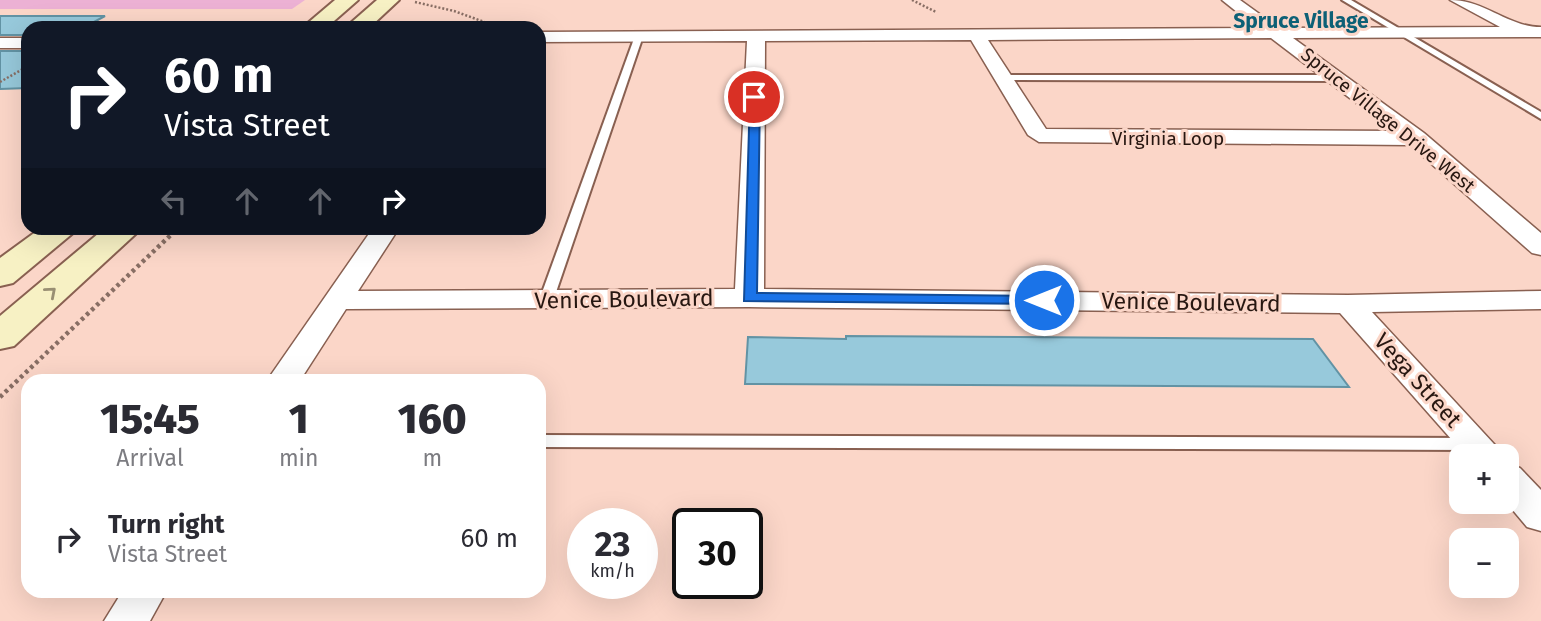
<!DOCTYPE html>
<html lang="en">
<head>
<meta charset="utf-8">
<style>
  :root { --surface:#fff; --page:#f2f2f3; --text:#2b2b33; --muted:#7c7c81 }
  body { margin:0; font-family:"Fira Sans",sans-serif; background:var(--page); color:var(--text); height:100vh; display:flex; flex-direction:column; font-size:26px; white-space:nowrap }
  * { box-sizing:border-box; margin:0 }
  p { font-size:23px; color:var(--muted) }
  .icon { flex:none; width:38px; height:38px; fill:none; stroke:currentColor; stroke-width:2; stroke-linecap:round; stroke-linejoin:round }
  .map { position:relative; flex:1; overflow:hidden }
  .panel { position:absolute; left:21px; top:374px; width:525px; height:224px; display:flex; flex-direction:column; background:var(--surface); border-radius:21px; box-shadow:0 7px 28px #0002 }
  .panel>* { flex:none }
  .hud { position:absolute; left:21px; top:21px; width:525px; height:214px; border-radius:21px; box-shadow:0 7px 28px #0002; background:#111827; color:#fff; overflow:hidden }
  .tools { position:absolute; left:1449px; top:444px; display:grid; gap:14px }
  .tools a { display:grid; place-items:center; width:70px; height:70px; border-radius:14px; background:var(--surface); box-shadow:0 7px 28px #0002; font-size:35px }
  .speed { position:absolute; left:567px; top:508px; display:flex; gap:14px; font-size:35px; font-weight:700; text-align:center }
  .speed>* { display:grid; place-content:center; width:91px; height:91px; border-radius:50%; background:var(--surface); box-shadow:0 7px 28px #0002; line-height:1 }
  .speed small { font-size:18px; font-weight:400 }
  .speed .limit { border:4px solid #111; border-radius:10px; background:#fff; color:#111 }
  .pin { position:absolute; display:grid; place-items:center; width:60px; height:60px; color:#fff; margin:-30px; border:4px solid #fff; border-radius:50%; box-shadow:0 2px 7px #0007 }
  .me { position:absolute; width:77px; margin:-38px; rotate:270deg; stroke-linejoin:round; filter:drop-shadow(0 0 5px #0008) }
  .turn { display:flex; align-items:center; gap:24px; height:147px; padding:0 28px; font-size:32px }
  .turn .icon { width:91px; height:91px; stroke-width:2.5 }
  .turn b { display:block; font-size:49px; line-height:60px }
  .lanes { display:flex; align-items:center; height:66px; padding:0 28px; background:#0003; justify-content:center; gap:35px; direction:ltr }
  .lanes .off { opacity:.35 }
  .eta { display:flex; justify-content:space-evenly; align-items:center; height:119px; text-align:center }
  .eta b { font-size:42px; font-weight:800; line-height:49px }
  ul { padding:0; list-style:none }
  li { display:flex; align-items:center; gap:21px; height:91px; padding:0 28px }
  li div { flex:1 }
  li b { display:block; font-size:26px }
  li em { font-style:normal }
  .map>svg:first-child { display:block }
</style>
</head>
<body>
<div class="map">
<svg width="1541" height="621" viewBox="0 0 1541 621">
  <rect width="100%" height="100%" fill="#fbd6c8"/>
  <polygon fill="#ecb1d4" points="0,0 305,0 292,9 0,9"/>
  <g fill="#97c9db" stroke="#6293a4" stroke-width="2">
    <polygon points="0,16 105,16 83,28 28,28 28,35 0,35"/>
    <polygon points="0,51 28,51 28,88 0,89"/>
    <polygon points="846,336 1313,339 1349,387 745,384 748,337 846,339"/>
  </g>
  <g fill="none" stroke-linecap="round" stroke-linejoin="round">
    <defs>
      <g id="service">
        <polygon points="1342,0 1351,0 1541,112 1541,119"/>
        <polygon points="639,34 643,36 553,301 546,305 541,304 539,301 635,36"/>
        <polygon points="1005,75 1337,75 1342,78 1337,81 1002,80 1000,78"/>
        <polygon points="539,435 1472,438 1478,440 1480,444 1478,448 1472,450 539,447"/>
      </g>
      <g id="minor">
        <path d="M1222,0H1240L1279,28L1500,27L1450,0C1485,0 1508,27 1541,27V37L1293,38L1424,133L1541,233V255L1532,253L1410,145L1039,142L1028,135L971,40L765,41L764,289L1348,295L1541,291V309L1372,312L1506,457H1467L1340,313L749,307L346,309L299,382H266L373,228H399L358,291L735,289L747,41L539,42V32L1257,28ZM1271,38L1393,131L1046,129L988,40Z"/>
        <rect x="0" y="38" width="28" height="10"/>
        <polygon points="1507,464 1520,468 1541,490 1541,531 1527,527 1506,502"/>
        <polygon points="122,592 166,592 150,621 104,621"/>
      </g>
      <g id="secondary">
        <polygon points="335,0 358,0 326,28 302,28"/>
        <polygon points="377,0 399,0 369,28 345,28"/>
        <polygon points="41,228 79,228 13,283 0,286 0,258"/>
        <polygon points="105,228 142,228 14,346 0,349 0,316"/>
      </g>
    </defs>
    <use href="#service" stroke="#896051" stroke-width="4"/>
    <use href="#minor" stroke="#896051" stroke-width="3"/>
    <use href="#secondary" stroke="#896051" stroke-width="4"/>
    <g stroke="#886e64" stroke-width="2.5" stroke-dasharray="2 2" stroke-linecap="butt">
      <polyline points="912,0 936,12"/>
      <polyline points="415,2 454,11 501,28"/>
      <polyline points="0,82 28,66"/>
    </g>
    <polyline stroke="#886e64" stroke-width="3.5" stroke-dasharray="2.5 2.5" stroke-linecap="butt" points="173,233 178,228"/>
    <polyline stroke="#886e64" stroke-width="4.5" stroke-dasharray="3.5 3.5" stroke-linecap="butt" points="0,397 175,231"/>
    <use href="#service" fill="#fff" fill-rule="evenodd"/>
    <use href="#minor" fill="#fff" fill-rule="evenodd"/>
    <use href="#secondary" fill="#f7f1c4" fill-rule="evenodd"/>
  </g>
  <defs><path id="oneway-chevron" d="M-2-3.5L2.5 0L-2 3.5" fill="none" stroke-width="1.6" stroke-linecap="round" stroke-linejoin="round" transform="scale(1.75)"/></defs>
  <use stroke="#998f73" href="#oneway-chevron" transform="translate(51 292) rotate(-41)"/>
  <polygon fill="#1a73e8" stroke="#114b97" stroke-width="2" points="750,94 760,97 757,293 1044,296 1052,300 1049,304 744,301"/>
  <g text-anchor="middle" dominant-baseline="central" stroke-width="6" stroke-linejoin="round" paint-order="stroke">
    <g font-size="19" fill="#271711" stroke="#fbd6c8">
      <text transform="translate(1388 120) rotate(39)">Spruce Village Drive West</text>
      <text x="1168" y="138">Virginia Loop</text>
    </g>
    <g font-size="21" font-weight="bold" fill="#0d6076" stroke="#fbd6c8">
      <text x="1301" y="21">Spruce Village</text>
    </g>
    <g font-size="23" fill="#271711" stroke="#fbd6c8">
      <text transform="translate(624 299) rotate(-1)">Venice Boulevard</text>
      <text transform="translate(1191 302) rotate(1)">Venice Boulevard</text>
      <text transform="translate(1418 380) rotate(48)">Vega Street</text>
    </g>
  </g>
</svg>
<div class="tools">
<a>+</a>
<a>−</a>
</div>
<div class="speed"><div>23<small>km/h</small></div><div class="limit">30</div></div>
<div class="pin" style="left:754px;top:97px;background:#d93025"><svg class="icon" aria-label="arrive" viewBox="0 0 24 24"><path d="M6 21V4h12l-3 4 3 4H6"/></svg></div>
<svg class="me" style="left:1044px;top:300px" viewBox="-20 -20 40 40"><circle r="17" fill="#1a73e8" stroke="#fff" stroke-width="3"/><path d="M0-11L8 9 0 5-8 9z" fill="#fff"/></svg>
<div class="hud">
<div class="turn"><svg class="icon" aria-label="right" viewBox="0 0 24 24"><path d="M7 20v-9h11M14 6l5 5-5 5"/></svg><div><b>60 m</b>Vista Street</div></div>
<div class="lanes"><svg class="icon off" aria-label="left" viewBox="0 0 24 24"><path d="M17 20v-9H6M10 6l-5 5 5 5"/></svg><svg class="icon off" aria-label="ahead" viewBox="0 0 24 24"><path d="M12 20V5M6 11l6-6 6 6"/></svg><svg class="icon off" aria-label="ahead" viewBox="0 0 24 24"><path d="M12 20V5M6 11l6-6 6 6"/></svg><svg class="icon" aria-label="right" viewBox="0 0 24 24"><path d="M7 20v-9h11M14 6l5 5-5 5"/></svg></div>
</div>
<section class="panel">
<div class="eta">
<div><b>15:45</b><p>Arrival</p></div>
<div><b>1</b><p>min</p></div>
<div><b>160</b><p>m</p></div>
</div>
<ul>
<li><svg class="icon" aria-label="right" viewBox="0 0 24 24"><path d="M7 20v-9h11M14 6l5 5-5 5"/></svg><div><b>Turn right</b><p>Vista Street</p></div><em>60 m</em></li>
</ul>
</section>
</div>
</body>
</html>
